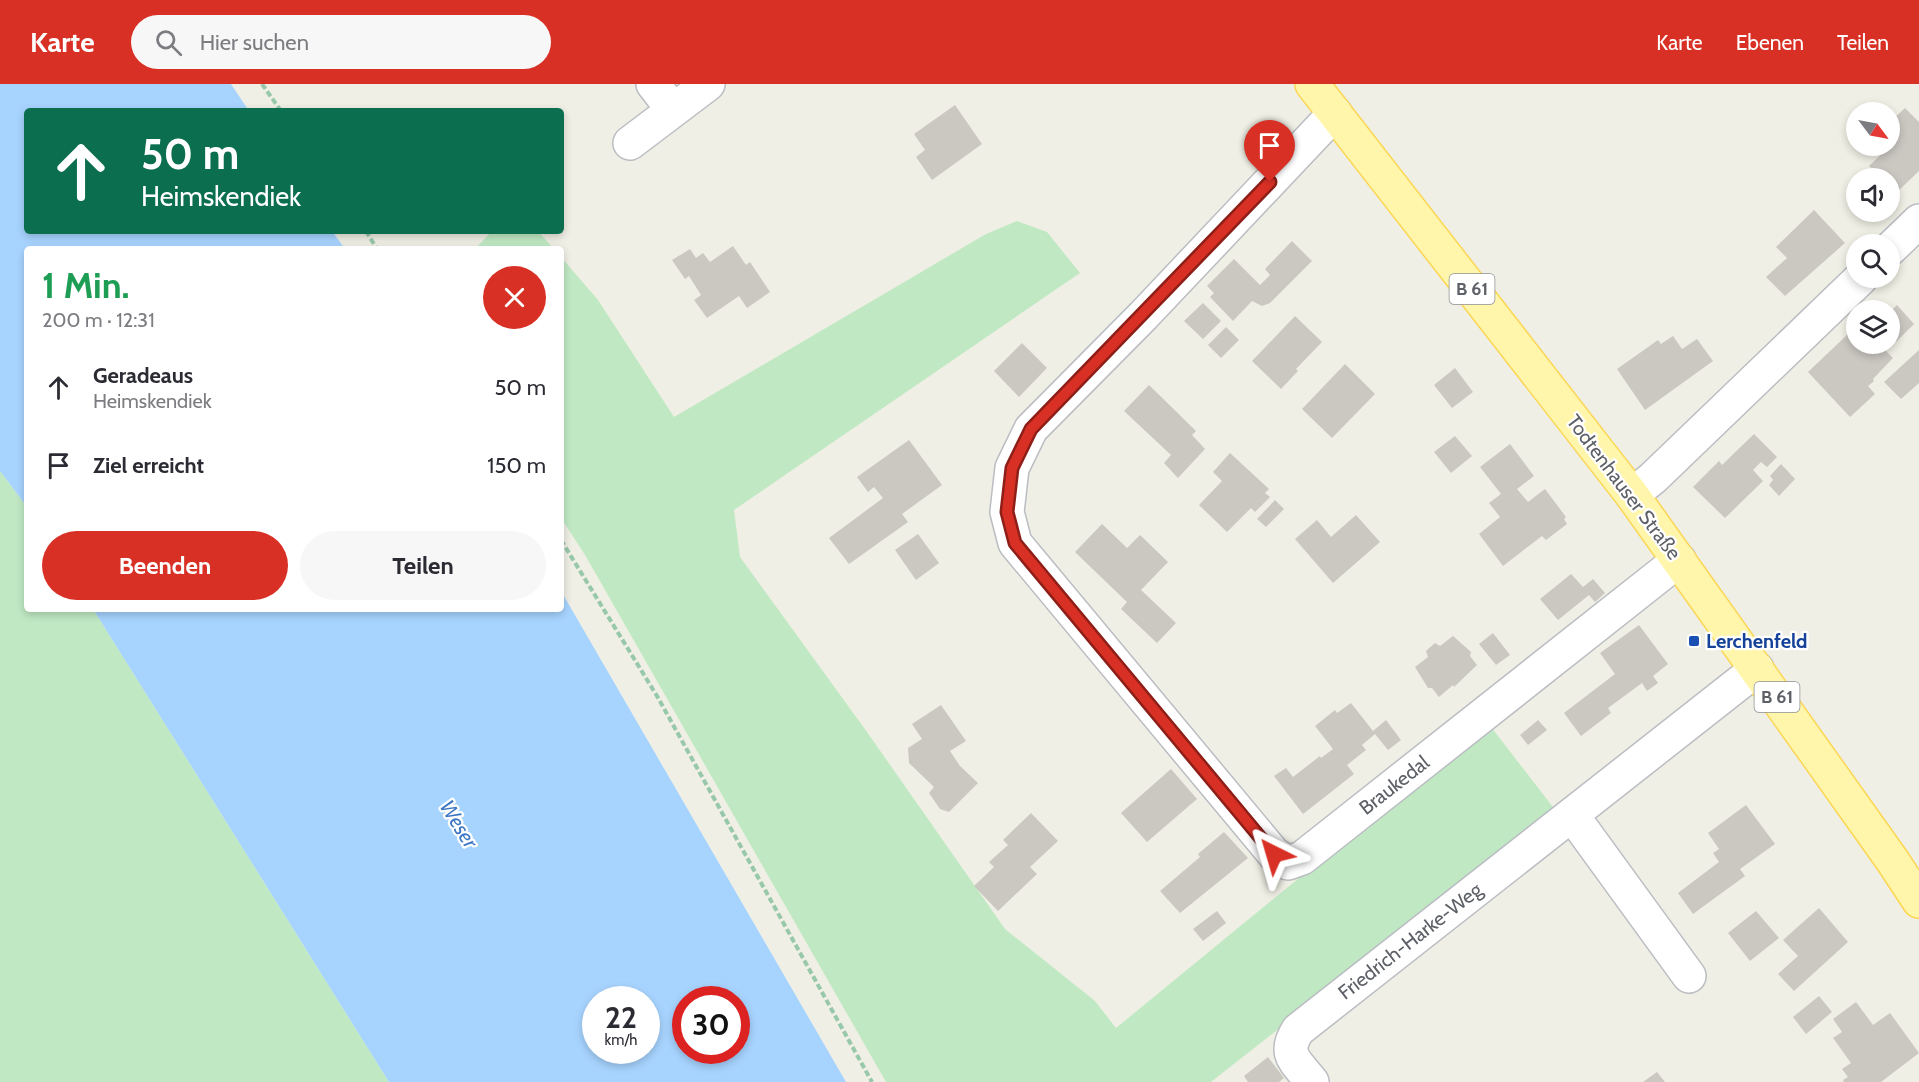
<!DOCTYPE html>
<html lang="de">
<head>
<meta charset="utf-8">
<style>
  :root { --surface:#fff; --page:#f7f7f7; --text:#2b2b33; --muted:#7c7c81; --accent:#d93025 }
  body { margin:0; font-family:Cabin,sans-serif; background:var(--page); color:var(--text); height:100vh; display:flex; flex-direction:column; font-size:22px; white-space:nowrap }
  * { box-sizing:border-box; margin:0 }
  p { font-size:20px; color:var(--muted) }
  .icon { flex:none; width:33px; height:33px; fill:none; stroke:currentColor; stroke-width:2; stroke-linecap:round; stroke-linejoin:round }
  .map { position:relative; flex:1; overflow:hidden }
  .panel { position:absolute; left:24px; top:162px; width:540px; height:366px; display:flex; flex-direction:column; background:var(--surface); border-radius:6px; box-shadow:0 3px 9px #0003 }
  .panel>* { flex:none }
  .banner { position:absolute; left:24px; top:24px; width:540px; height:126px; border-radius:6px; box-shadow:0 3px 9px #0003; background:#0b6e4f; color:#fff; overflow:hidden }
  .needle { width:39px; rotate:122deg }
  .controls { position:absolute; left:1846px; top:18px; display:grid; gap:12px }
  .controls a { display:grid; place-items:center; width:54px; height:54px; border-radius:50%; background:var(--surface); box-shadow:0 3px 9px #0003; font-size:30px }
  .speed { position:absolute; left:582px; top:902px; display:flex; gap:12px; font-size:30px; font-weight:700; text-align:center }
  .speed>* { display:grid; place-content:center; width:78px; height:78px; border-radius:50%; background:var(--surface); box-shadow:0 3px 9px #0003; line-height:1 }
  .speed small { font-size:15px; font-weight:400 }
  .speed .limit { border:9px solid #d22; background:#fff; color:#111 }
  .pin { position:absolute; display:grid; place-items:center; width:51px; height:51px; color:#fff; margin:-62px -26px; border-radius:50% 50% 50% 0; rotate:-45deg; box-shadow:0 0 6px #0007 }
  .pin .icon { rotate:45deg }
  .me { position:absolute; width:66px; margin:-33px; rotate:320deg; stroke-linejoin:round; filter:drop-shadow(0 0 4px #0008) }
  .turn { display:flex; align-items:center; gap:21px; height:126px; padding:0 18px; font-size:27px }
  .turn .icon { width:78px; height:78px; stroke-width:2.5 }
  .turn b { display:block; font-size:42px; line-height:51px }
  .round { display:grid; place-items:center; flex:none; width:63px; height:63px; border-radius:32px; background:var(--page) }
  .overview { display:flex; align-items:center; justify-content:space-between; height:102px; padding:0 18px }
  h1 { font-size:36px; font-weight:700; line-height:45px; color:#1e9e55 }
  .primary-button { display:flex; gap:12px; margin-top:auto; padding:12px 18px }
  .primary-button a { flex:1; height:69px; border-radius:36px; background:var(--accent); color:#fff; font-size:24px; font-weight:700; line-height:69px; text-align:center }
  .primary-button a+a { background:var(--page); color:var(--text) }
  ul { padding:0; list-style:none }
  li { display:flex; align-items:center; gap:18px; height:78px; padding:0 18px }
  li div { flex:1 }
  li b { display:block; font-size:22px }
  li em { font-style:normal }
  header { display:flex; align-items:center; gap:36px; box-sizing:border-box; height:84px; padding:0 30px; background:var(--accent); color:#fff }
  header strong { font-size:28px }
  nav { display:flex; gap:33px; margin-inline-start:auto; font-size:21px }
  .search { width:420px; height:54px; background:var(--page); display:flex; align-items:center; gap:15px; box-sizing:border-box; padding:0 21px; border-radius:33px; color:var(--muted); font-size:22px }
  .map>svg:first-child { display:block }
</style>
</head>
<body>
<header>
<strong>Karte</strong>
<div class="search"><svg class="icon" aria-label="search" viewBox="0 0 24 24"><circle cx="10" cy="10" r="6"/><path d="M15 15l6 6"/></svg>Hier suchen</div>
<nav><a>Karte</a><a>Ebenen</a><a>Teilen</a></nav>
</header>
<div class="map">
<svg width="1919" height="998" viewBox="0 0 1919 998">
  <rect width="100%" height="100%" fill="#f0efe5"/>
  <g fill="#c0e9c3">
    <polygon points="1017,137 1047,148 1080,189 734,426 740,473 867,648 1005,845 1095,917 1116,944 1488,639 1556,727 1211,998 886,998 585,471 561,434 561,173 598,216 674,333 986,150"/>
    <polygon points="492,147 538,147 554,165 475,165"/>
    <polygon points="0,387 27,423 27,525 93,525 389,998 0,998"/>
  </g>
  <g fill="#a7d4ff" fill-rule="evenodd">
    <polygon points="0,0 231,0 249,27 27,27 27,147 332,147 345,165 27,165 27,423 0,387"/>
    <path d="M561,507L846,998H389L93,525H561ZM596,915H646V966H596ZM686,915H736V966H686Z"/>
  </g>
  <g fill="#cbc8c2">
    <polygon points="955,21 982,60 932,96 916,73 925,66 914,50"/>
    <polygon points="1905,24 1919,38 1919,87 1896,109 1890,103 1890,94 1882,94 1869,82 1895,57 1890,52 1890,38"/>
    <polygon points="1814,126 1845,159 1785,212 1766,193 1787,174 1776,163"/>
    <polygon points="1292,157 1312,177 1270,219 1262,222 1252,217 1233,237 1210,213 1214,209 1207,202 1234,175 1260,201 1270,191 1265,185"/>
    <polygon points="733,162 746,181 750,178 770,208 747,224 739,212 707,234 694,216 701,211 689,192 685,195 672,176 690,165 696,174 703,169 710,178"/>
    <polygon points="1203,219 1221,237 1203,255 1184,237"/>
    <polygon points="1897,221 1914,240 1896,258 1890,252 1890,228"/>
    <polygon points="1295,232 1322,258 1296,285 1298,287 1281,305 1252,277"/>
    <polygon points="1226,243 1239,256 1221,274 1208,261"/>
    <polygon points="1848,250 1856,258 1857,257 1857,260 1879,260 1893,274 1873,295 1874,297 1868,302 1875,310 1850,333 1808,288"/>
    <polygon points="1673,252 1682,265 1697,255 1713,277 1645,326 1617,285 1658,256 1661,260"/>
    <polygon points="1022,259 1047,284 1019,313 994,287"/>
    <polygon points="1919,266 1919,299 1901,315 1884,298"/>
    <polygon points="1345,280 1375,310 1332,354 1302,325"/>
    <polygon points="1455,284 1473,308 1452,324 1434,301"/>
    <polygon points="1149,301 1196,347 1192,351 1205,365 1178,394 1164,379 1171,371 1124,327"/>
    <polygon points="1754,350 1777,373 1767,383 1761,378 1753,386 1763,397 1725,434 1693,403 1719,377 1722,381"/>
    <polygon points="1455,352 1472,372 1451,389 1434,368"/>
    <polygon points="909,356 942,401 902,430 908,438 849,480 829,454 883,414 874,403 868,408 857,393"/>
    <polygon points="1510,360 1534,392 1517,405 1528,418 1545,405 1566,433 1564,435 1567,440 1546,456 1542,452 1503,482 1479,450 1500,433 1489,419 1501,410 1480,383"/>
    <polygon points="1230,369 1269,405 1265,409 1270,413 1255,428 1251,424 1227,448 1199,421 1222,397 1213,388"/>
    <polygon points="1781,380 1795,395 1779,412 1769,401 1773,396 1770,392"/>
    <polygon points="1275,416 1284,425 1266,443 1257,435"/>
    <polygon points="1356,431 1380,458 1333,499 1295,455 1317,436 1331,453"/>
    <polygon points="1102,440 1127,464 1140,451 1168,478 1141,506 1176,539 1157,559 1121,525 1127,518 1075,468"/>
    <polygon points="918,450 939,479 916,496 895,466"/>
    <polygon points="1571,490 1583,503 1593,495 1605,509 1595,518 1589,511 1558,536 1540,515"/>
    <polygon points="1639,541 1668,580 1653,592 1658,599 1647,607 1642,599 1608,624 1611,629 1581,652 1564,629 1615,590 1600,569"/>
    <polygon points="1493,549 1510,571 1496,581 1479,560"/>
    <polygon points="1453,552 1471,568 1470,572 1477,581 1454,603 1453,601 1439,613 1432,604 1428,604 1415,583 1428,573 1426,567 1435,559 1440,562"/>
    <polygon points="1351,619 1373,647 1386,636 1401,656 1388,666 1375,650 1362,661 1366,666 1347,681 1354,690 1303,730 1274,692 1286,684 1293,693 1320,672 1321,674 1333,665 1315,642 1335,626 1337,629"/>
    <polygon points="941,621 966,657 950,667 960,682 978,699 949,728 940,725 929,709 934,703 909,679 908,664 922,655 912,640"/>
    <polygon points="1538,636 1547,646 1528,661 1520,651"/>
    <polygon points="1171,685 1197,715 1147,758 1121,729"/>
    <polygon points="1746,721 1775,760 1740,785 1745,792 1693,830 1678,809 1719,778 1713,769 1719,765 1708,749"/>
    <polygon points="1031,729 1058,757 1030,783 1037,790 998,827 974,802 994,783 989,778 1008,761 1003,756"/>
    <polygon points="1224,748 1248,774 1180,829 1160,807 1200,773 1198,770"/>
    <polygon points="1819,824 1848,858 1794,907 1778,890 1798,872 1783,856"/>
    <polygon points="1217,827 1226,839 1203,857 1193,845"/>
    <polygon points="1756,827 1779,854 1750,877 1728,849"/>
    <polygon points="1819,912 1832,928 1806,950 1793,933"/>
    <polygon points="1856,918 1873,941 1890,929 1919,969 1881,998 1844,998 1843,996 1848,993 1842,985 1851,979 1833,954 1842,948 1833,935"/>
    <polygon points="1268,973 1284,994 1279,998 1248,998 1244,992"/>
    <polygon points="1657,988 1665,998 1643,998"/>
  </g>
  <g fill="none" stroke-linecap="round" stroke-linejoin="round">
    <defs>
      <g id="minor">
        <polyline points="653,0 673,26"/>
        <polyline points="1335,29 1143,232 1031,345 1012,384 1007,428 1015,459 1274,770 1288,779 1302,774 1679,476"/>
        <polyline points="630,59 708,0"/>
        <polyline points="1890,165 1919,137"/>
        <polyline points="1632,411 1653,394 1861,194"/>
        <polyline points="1572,731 1689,892"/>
        <path d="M1312,998C1296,977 1282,971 1298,946L1757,585"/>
      </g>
      <polyline id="major" points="1312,0 1632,411 1892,776 1919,817"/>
    </defs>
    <use href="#minor" stroke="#babdc2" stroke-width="36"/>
    <use href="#major" stroke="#fbd653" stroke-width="36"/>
    <g stroke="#97c8a9" stroke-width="4" stroke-dasharray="6 3" stroke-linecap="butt">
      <polyline points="262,0 281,27"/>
      <polyline points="366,147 377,165"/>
      <polyline points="561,456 657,612 872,998"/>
    </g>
    <use href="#minor" stroke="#fff" stroke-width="33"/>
    <use href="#major" stroke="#fff6ac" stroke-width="33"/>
  </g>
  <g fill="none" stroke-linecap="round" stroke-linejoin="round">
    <defs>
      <polyline id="route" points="1270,98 1031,345 1012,384 1007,428 1015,459 1274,770"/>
    </defs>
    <use href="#route" stroke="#8d1f18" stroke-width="15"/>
    <use href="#route" stroke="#d93025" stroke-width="10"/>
  </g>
  <rect fill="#1a4fb4" stroke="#fff" stroke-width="2" x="1688" y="551" width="12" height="12" rx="3"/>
  <g text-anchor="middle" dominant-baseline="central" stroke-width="4.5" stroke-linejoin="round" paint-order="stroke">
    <g fill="#fff" stroke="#8e9095" stroke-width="1.5">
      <rect x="1449.5" y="190" width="45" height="30" rx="4.5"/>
      <rect x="1754.5" y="598" width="45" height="30" rx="4.5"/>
    </g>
    <g font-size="18" font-weight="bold" fill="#5d6167">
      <text x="1472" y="205">B 61</text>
      <text x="1777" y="613">B 61</text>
    </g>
    <g font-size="20" fill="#5d6167" stroke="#fff">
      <text transform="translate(1624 403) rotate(53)">Todtenhauser Straße</text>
      <text transform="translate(1394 701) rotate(-38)">Braukedal</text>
      <text transform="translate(1410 857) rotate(-38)">Friedrich-Harke-Weg</text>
    </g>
    <g font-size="20" font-weight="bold" fill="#164399" stroke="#fff" text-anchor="start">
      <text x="1706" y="557">Lerchenfeld</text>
    </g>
    <g font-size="21" font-style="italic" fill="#3d77c3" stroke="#fff">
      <text transform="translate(459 740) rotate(58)">Weser</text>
    </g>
  </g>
</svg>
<div class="controls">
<a><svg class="needle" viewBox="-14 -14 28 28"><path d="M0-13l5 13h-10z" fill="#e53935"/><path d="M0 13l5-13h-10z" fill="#7c7c81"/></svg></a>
<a><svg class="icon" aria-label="sound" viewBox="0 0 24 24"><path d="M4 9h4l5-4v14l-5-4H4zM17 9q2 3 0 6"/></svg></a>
<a><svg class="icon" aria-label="search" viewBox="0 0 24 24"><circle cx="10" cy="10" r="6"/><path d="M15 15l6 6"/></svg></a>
<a><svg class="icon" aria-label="layers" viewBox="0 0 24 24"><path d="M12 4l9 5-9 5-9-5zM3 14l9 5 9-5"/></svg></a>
</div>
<div class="speed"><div>22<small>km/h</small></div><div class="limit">30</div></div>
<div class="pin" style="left:1270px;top:98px;background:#d93025"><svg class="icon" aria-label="arrive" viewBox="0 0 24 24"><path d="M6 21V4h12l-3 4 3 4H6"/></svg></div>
<svg class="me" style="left:1274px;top:770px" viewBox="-20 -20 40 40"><path d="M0-17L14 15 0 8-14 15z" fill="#d93025" stroke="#fff" stroke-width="4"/></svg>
<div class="banner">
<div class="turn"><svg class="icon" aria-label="ahead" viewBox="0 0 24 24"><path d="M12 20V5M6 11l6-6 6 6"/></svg><div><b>50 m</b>Heimskendiek</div></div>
</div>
<section class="panel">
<div class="overview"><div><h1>1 Min.</h1><p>200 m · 12:31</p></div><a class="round" style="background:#d93025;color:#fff"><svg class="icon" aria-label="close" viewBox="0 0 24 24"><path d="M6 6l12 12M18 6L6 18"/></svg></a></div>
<ul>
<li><svg class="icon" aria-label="ahead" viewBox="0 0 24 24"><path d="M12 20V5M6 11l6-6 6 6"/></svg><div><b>Geradeaus</b><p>Heimskendiek</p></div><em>50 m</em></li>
<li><svg class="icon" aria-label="arrive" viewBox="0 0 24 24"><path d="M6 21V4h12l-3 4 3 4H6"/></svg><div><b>Ziel erreicht</b></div><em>150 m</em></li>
</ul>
<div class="primary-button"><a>Beenden</a><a>Teilen</a></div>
</section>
</div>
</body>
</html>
